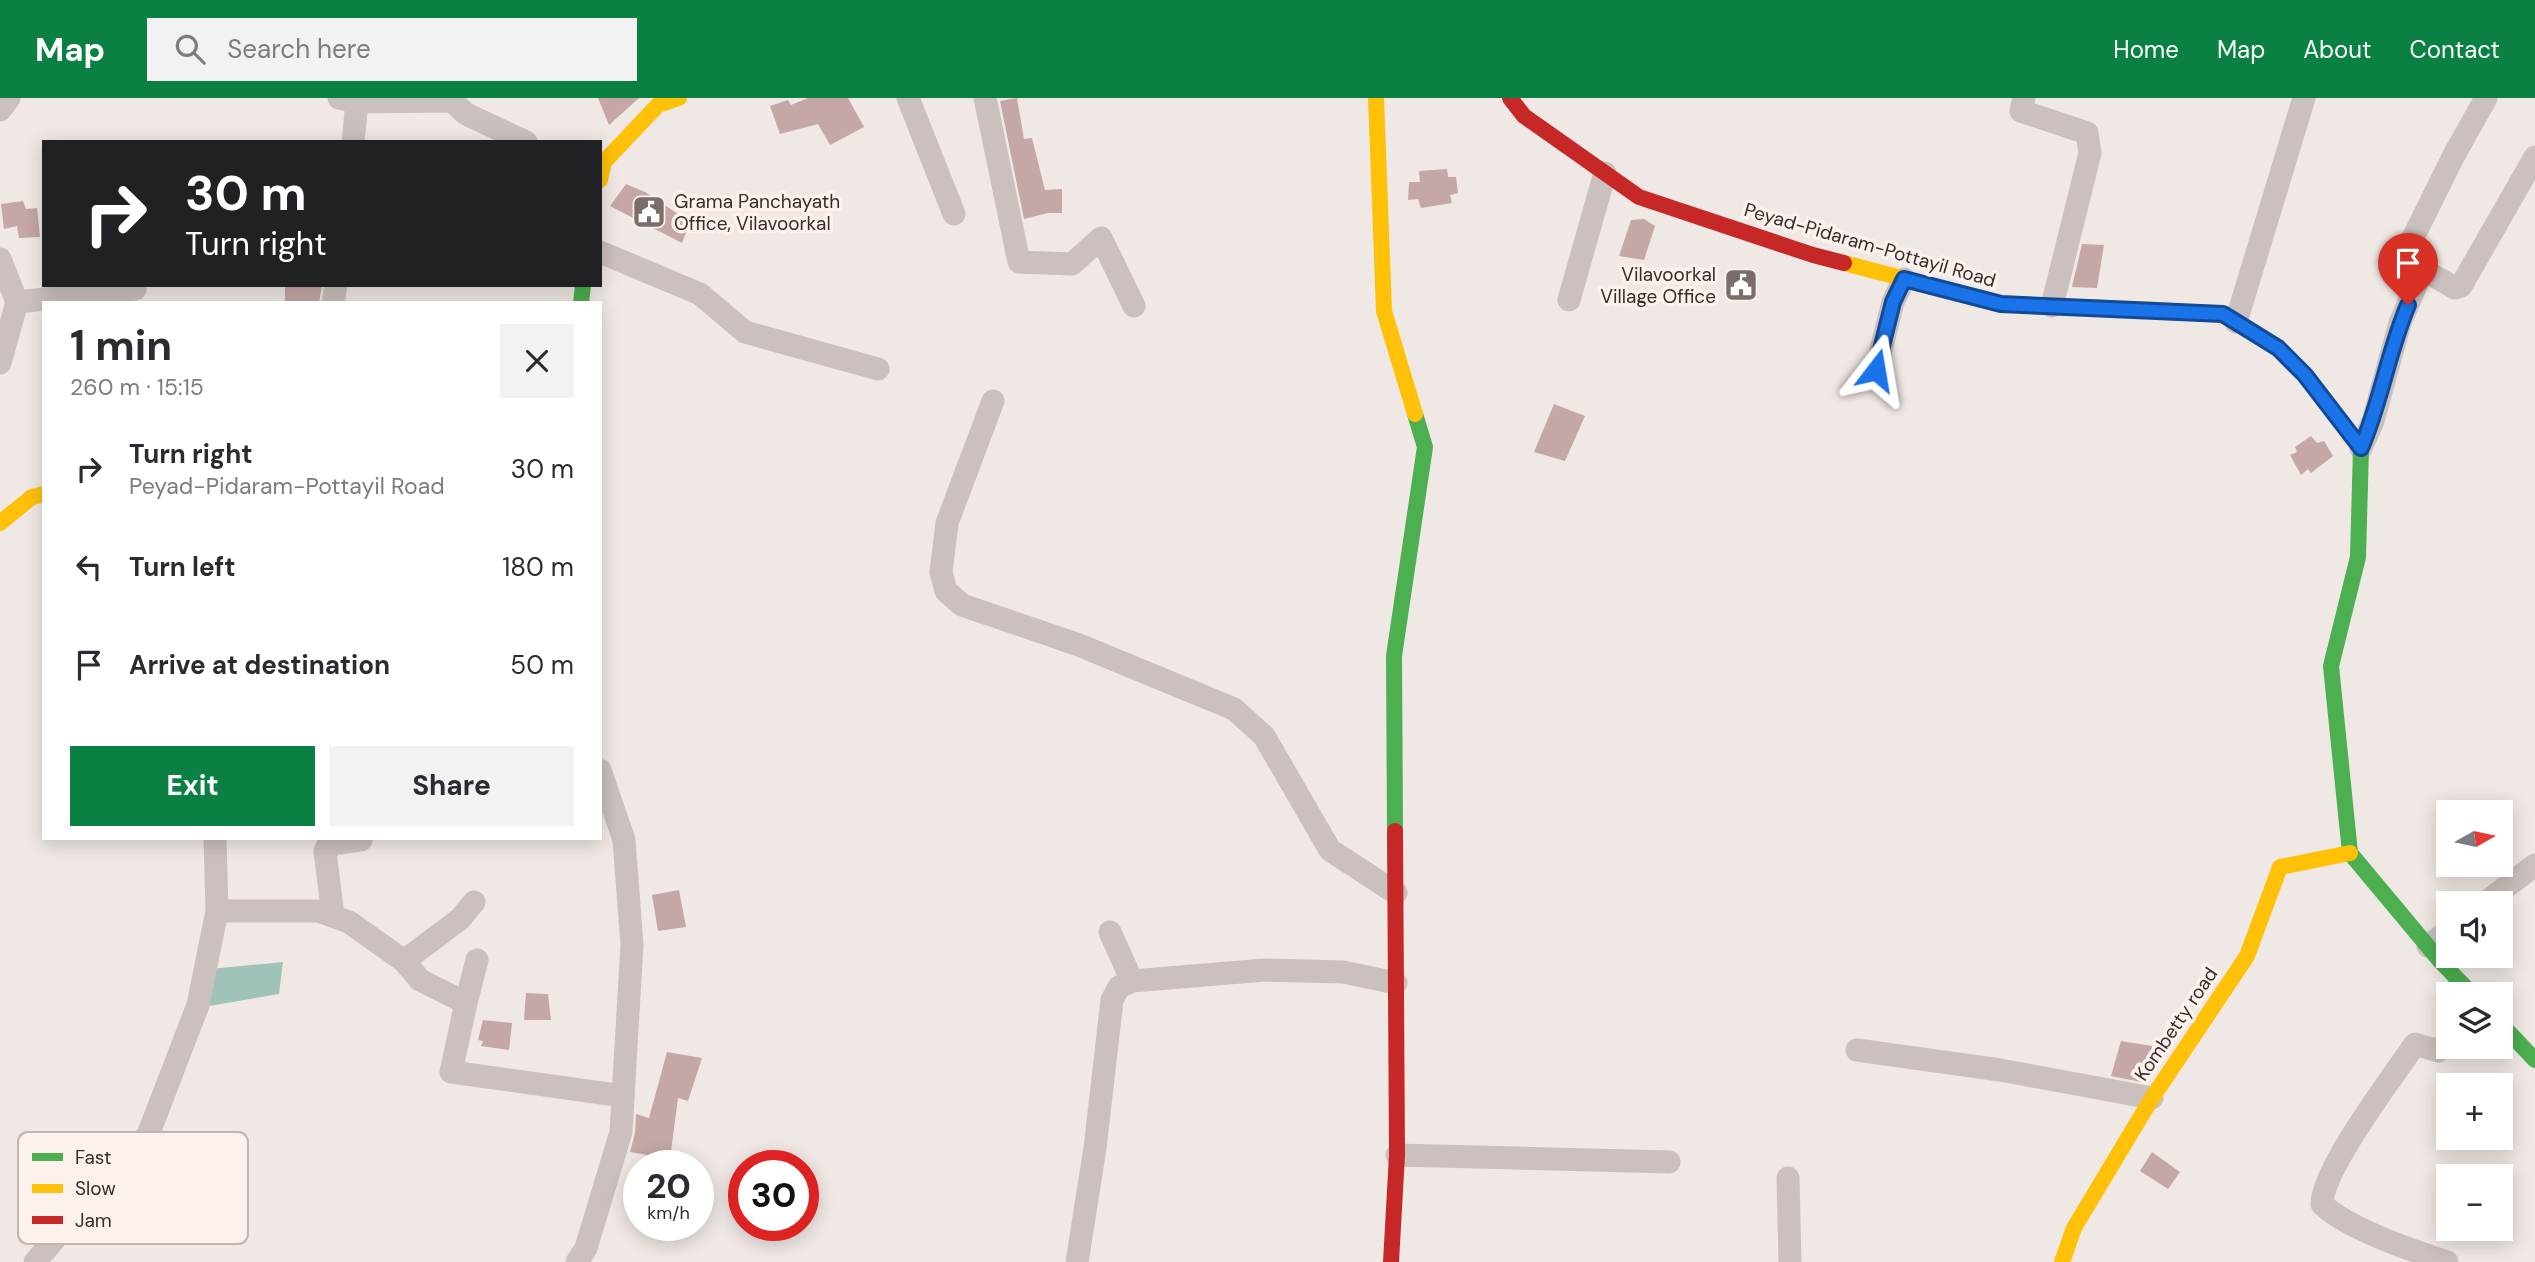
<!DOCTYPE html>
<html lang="en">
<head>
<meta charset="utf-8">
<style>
  :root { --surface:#fff; --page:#f2f2f3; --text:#2b2b33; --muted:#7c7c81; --accent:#0b8043 }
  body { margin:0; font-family:"DM Sans",sans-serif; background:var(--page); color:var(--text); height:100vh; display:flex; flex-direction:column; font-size:26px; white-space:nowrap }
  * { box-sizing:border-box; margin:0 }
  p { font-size:23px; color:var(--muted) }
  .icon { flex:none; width:38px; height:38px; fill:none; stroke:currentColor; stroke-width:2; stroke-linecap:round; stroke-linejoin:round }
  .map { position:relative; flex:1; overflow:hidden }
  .side { position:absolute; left:42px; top:203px; width:560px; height:539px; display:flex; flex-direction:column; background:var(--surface); border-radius:0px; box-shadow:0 4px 18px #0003 }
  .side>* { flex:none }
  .guide { position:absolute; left:42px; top:42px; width:560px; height:147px; border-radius:0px; box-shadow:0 4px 18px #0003; background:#202124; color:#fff; overflow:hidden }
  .needle { width:46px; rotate:81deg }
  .fabs { position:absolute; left:2436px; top:702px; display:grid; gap:14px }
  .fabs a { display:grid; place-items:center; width:77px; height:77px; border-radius:0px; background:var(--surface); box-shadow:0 4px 18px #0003; font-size:35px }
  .speed { position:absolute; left:623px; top:1052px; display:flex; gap:14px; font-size:35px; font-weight:700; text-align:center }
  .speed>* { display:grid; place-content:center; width:91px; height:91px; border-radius:50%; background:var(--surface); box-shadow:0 4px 18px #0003; line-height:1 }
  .speed small { font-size:18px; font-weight:400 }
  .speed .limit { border:10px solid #d22; background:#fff; color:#111 }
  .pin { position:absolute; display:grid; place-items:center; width:60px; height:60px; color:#fff; margin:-72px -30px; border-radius:50% 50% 50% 0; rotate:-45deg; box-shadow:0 0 7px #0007 }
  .pin .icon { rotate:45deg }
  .me { position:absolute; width:77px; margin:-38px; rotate:14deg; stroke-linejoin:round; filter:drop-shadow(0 0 5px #0008) }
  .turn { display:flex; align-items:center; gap:24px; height:147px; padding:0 28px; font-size:32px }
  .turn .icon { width:91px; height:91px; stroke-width:2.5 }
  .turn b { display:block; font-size:49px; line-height:60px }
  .round { display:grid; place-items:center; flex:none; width:74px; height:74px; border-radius:0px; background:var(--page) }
  .head { display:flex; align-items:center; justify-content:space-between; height:119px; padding:0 28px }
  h1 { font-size:42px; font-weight:700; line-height:52px }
  .cta { display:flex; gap:14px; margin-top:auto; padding:14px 28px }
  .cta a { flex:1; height:80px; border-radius:0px; background:var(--accent); color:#fff; font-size:28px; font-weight:700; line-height:80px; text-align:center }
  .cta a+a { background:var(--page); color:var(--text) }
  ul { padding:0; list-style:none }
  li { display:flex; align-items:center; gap:21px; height:98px; padding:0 28px }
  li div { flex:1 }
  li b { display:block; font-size:26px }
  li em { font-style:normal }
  header { display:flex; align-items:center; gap:42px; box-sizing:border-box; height:98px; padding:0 35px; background:var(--accent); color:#fff }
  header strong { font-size:33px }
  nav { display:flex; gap:38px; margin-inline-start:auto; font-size:24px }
  .search { width:490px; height:63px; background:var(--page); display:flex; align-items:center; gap:18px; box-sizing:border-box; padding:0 24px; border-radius:0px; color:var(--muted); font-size:26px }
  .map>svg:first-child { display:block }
</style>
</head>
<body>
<header>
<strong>Map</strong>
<div class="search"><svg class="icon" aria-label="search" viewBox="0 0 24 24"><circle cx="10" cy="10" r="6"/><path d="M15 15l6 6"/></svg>Search here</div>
<nav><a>Home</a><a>Map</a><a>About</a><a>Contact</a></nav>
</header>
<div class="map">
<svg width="2535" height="1164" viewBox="0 0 2535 1164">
  <rect width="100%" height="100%" fill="#f0e8e4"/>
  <polygon fill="#a0c3b9" points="283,864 279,896 209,908 210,871"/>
  <g fill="#c4a7a6">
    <polygon points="598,0 639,0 609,27"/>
    <polygon points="808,0 848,0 864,29 830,47 818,26 780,36 770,8 788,2 791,7"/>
    <polygon points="1017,0 1024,41 1032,40 1045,92 1062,91 1062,115 1048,115 1024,121 1000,3"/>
    <polygon points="1447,71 1448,79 1456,79 1458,95 1450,97 1452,105 1421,110 1418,101 1408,102 1409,84 1420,84 1419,73"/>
    <polygon points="626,86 645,94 690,124 682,145 610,108"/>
    <polygon points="23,103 26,111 37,110 40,139 19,140 17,128 4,131 1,106"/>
    <polygon points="1644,121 1655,128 1644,162 1619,158 1631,122"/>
    <polygon points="2082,146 2104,147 2097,190 2072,189"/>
    <polygon points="285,187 322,187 319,205 285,204"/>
    <polygon points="1554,306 1585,318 1565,363 1534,354"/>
    <polygon points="2311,338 2317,345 2324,343 2333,358 2311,375 2308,371 2301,377 2290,357 2297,354 2295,349"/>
    <polygon points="679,792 686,829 658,833 652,797"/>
    <polygon points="526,895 548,896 551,922 524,922"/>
    <polygon points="483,922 512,925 509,952 481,948 483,943 478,942"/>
    <polygon points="2121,943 2152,948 2148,974 2141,984 2111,978"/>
    <polygon points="667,954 702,960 688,1003 678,1000 670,1061 630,1054 635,1035 636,1016 649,1020"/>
    <polygon points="2152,1054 2180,1074 2168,1091 2140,1073"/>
  </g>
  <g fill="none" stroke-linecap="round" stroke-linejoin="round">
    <g stroke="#cac0bd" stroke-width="23">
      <polyline points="339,0 357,4 452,3 466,16 526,44"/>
      <polyline points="908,0 954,116"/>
      <polyline points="985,0 1019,164 1072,166 1101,140 1134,208"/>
      <polyline points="2024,0 2021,13 2087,35 2090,55 2052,208"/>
      <polyline points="2486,0 2454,57 2403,160 2455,190 2461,188 2535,59"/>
      <polyline points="0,12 9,0"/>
      <polyline points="353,44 357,4"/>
      <polyline points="600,154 700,196 745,234 878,271"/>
      <polyline points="0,161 17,204"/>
      <polyline points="1569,202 1605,75"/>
      <polyline points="333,205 336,187"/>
      <polyline points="2236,224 2304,0"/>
      <polyline points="0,265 17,204 135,191"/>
      <polyline points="1876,272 1893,204 1904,181"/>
      <polyline points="993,303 947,425 941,474 946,493 962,507 1079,547 1234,611 1264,638 1330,752 1396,795"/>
      <polyline points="2361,350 2373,323 2400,225 2423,171"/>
      <polyline points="215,740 217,813 318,813 349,824 404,863 420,882 466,905 451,974 623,998"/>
      <polyline points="2485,805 2535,767"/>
      <polyline points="333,818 325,753 328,747 361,742"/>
      <polyline points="1110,834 1132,883"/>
      <polyline points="2428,848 2448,833"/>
      <polyline points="404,863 460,821 474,804"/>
      <polyline points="466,905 477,862"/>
      <polyline points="1857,952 2000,972 2152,1000"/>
      <polyline points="1397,1057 1669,1064"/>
      <polyline points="1788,1080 1790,1164"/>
      <polyline points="35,1164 124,1060 148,1037 198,907 217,813"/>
      <polyline points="577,1164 586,1150 621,1034 632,847 624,742 600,672"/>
      <polyline points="1077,1164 1095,1050 1112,902 1119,889 1132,883 1265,872 1343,874 1396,885"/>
      <path d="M2447,1164C2413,1153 2346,1130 2322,1106C2322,1071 2393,979 2415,946L2438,953L2448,943"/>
    </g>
    <g stroke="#4caf50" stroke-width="16">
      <polyline points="581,205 583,187"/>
      <polyline points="2358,346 2361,350 2358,459 2331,568 2350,755 2441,864 2472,896"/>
      <polyline points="1395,733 1394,558 1425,349 1415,316"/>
      <polyline points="2501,926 2535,962"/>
    </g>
    <g stroke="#ffc107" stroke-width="16">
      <polyline points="1376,0 1384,213 1415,316"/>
      <polyline points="600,82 604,64 658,7 679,0"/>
      <polyline points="1844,165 2001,206 2159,212 2223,217 2278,250 2305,277 2358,346"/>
      <polyline points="0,425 32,399 44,396"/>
      <polyline points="2062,1164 2074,1130 2152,1000 2247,858 2280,769 2350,755"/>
    </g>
    <g stroke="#c62828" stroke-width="16">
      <polyline points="1510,0 1524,18 1639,99 1813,157 1844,165"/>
      <polyline points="1391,1164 1397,1057 1395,733"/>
    </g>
  </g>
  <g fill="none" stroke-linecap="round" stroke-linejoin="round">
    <defs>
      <path id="route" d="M1876,272L1893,204L1904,181L2001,206L2223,216L2278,250L2305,277L2361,350C2381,304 2388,254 2408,207"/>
    </defs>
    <use href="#route" stroke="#114b97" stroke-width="18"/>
    <use href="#route" stroke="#1a73e8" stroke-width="12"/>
  </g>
  <defs>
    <symbol id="civic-square" viewBox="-11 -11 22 22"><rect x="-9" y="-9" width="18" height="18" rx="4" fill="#7a6d6c" stroke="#fbf1ed"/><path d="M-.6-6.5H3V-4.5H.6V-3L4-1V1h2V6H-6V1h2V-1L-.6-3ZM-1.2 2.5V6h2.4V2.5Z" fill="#fff"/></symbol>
  </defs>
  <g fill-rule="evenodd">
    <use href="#civic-square" x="630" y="95" width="38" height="38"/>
    <use href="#civic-square" x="1722" y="168" width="38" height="38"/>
  </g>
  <g text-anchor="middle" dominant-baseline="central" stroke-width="7" stroke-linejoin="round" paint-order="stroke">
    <g font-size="19" fill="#3b2b2b" stroke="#fbf1ed" text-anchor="start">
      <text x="674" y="103">Grama Panchayath<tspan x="674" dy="22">Office, Vilavoorkal</tspan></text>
      <text x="1716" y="176" text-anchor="end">Vilavoorkal<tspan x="1716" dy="22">Village Office</tspan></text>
    </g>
    <g font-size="19" fill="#3b2b2b" stroke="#fbf1ed">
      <text transform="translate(1870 147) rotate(16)">Peyad-Pidaram-Pottayil Road</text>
      <text transform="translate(2176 926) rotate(-56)">Kombetty road</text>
    </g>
  </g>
  <rect x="18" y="1034" width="230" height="112" rx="10" fill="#fbf1ed" stroke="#c1b6b3" stroke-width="2"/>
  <rect x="32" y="1055" width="31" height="8" fill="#4caf50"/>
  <rect x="32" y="1086" width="31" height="9" fill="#ffc107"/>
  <rect x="32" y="1118" width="31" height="8" fill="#c62828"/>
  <g font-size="19" fill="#3b2b2b">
    <text x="75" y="1066">Fast</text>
    <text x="75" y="1097">Slow</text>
    <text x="75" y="1129">Jam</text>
  </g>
</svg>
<div class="fabs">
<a><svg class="needle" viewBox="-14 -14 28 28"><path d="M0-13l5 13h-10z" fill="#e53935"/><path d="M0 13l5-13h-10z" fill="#7c7c81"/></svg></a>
<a><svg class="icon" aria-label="sound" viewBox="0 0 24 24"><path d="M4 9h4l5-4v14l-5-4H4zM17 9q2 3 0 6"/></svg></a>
<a><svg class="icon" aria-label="layers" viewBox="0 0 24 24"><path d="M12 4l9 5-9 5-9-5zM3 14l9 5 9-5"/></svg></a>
<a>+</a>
<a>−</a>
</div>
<div class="speed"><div>20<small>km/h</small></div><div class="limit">30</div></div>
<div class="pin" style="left:2408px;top:207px;background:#d93025"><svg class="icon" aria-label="arrive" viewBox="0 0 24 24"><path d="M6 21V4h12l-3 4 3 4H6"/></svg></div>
<svg class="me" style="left:1876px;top:272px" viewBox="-20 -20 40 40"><path d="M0-17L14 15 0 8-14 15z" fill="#1a73e8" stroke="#fff" stroke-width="4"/></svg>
<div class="guide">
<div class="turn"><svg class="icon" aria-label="right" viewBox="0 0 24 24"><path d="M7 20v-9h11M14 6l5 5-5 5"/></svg><div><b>30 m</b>Turn right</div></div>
</div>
<section class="side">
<div class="head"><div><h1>1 min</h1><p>260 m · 15:15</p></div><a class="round"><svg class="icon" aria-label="close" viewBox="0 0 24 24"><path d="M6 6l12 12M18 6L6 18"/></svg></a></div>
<ul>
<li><svg class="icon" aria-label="right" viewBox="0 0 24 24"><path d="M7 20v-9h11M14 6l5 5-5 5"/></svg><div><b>Turn right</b><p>Peyad-Pidaram-Pottayil Road</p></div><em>30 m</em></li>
<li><svg class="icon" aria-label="left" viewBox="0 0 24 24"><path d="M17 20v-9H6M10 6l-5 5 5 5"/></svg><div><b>Turn left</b></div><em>180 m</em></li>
<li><svg class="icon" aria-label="arrive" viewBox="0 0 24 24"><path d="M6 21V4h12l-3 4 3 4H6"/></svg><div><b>Arrive at destination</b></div><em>50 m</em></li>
</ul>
<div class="cta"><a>Exit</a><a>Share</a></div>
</section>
</div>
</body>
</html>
